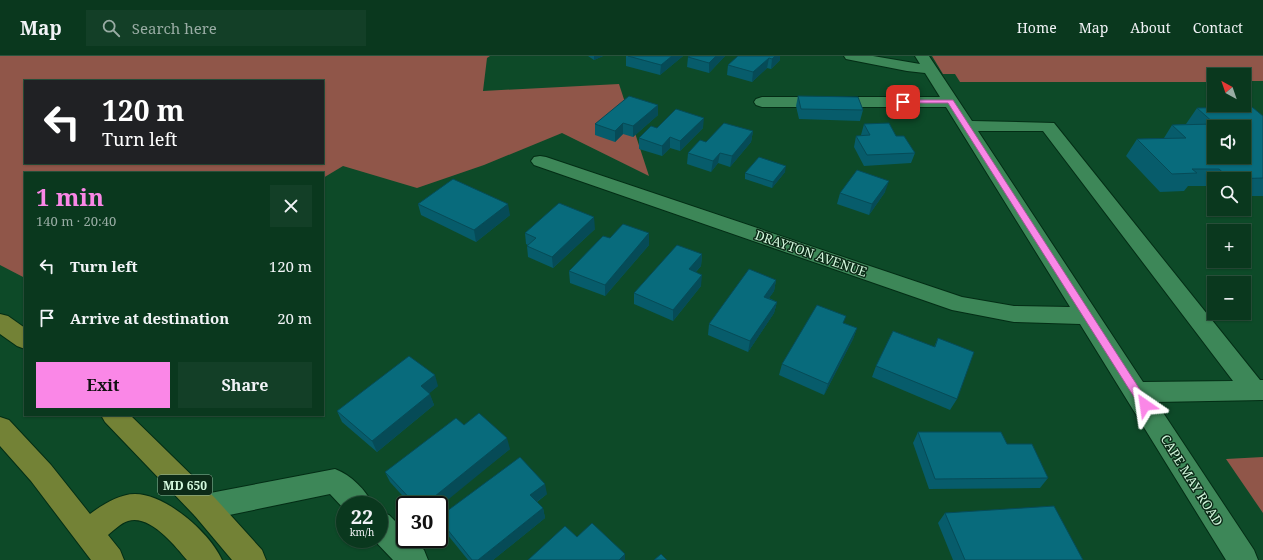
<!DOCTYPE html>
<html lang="en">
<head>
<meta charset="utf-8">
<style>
  :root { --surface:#0a381e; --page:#133f27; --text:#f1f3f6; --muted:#99aca4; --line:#2a523c; --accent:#fa87e7 }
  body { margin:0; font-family:"Noto Serif",serif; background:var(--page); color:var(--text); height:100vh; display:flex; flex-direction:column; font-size:15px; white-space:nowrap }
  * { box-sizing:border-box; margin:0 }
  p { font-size:13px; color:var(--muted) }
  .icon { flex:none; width:22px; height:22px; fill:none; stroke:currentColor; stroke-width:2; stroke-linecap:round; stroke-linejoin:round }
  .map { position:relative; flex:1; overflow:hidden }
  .side { position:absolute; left:24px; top:116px; width:300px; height:244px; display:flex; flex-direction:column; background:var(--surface); border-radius:0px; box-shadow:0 1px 3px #0004,0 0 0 1px var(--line) }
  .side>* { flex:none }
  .banner { position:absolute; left:24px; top:24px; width:300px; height:84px; border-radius:0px; box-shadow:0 1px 3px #0004,0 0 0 1px var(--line); background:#202124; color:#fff; overflow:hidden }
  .needle { width:26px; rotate:320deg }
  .buttons { position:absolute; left:1207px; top:12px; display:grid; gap:8px }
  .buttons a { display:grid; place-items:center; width:44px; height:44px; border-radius:0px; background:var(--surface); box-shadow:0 1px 3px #0004,0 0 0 1px var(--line); font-size:20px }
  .speed { position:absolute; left:336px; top:440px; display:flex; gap:8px; font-size:20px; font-weight:700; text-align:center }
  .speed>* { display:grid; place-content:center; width:52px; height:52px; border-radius:50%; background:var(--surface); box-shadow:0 1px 3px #0004,0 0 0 1px var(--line); line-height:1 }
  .speed small { font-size:10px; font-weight:400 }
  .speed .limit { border:2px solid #111; border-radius:6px; background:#fff; color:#111 }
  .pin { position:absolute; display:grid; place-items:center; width:34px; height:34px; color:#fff; margin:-17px; border-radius:8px; box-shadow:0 2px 6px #0006 }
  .me { position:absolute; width:44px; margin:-22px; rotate:328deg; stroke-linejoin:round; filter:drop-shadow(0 0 3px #0008) }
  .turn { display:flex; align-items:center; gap:14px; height:84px; padding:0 12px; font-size:18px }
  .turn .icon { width:52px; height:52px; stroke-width:2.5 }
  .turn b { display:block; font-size:28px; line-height:34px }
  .round { display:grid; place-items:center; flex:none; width:42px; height:42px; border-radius:0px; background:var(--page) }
  .headline { display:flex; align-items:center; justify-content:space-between; height:68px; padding:0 12px }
  h1 { font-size:24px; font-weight:700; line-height:30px; color:var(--accent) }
  .button { display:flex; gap:8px; margin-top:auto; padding:8px 12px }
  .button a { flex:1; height:46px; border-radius:0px; background:var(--accent); color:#111; font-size:16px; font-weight:700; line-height:46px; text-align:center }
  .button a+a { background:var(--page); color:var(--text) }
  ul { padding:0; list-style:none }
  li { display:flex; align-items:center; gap:12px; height:52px; padding:0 12px }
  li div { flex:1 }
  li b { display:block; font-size:15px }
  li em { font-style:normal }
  header { display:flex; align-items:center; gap:24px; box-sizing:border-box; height:56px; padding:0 20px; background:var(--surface); border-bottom:1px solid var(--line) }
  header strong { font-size:19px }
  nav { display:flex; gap:22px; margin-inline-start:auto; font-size:14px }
  .search { width:280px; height:36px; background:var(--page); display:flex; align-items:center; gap:10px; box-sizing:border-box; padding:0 14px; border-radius:0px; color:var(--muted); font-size:15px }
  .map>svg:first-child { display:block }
</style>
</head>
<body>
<header>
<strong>Map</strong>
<div class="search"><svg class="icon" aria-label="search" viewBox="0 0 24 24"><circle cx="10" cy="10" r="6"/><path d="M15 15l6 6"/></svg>Search here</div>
<nav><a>Home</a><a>Map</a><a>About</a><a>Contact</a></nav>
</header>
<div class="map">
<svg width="1263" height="504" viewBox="0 0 1263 504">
  <rect width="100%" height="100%" fill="#0d4a28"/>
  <g fill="#905649" fill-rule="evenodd">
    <path d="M0,0H490L487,2L483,35L619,28L649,120L562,77L484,109L417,132L343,110L323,122V117H25V222L0,209ZM25,25H323V107H25Z"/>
    <polygon points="932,0 1263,0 1263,25 1244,25 1244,19 1214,19 1214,26 960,26 955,18 943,18"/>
    <polygon points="1263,401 1263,457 1226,403"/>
  </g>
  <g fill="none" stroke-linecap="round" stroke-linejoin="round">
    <defs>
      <g id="minor">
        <path d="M844,0H873L920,8L915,0H929L972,65L1054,67L1260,324H1263V344L1156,346L1254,494L1258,504H1226L1080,268L1014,266L952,254L534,109L531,105L534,101L540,100L546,101L962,241L1014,250L1070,251L946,51H762L756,49L754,46L756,43L762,41H940L925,17L907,15L851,4L846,3ZM978,75H1043L1233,325L1143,326Z"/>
        <path d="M335,413C351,419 366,434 373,449H345V454L330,438L205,464L195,460L191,451L195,442L205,438Z"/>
        <polygon points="379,456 389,459 405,475 405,483 413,483 424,494 428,504 393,504 373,483 379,483"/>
      </g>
      <g id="major">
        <polygon points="0,258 8,260 25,272 25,293 17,290 0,278"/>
        <polygon points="101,359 130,359 215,442 262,494 266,504 232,504 195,460 105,366"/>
        <path d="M0,361L9,364L51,409L90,458C102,449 119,438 135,438C166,438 210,477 222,504H187C175,490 150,458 128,465C121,467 114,474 108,479L120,494L124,504H91L31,425L0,390Z"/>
      </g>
    </defs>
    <use href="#minor" stroke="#032d15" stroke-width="2"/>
    <use href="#major" stroke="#032d15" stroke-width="2"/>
    <use href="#minor" fill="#3d8758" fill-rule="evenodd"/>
    <use href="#major" fill="#738236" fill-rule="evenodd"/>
  </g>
  <g fill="#075c6b">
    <polygon points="588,0 603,0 594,4"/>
    <polygon points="626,0 683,0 660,19 626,10"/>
    <polygon points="690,0 725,0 709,17 687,11 688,1"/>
    <polygon points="738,0 780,0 780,4 771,13 767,12 752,26 727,19 728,9"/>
    <polygon points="798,40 863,54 860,65 799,63 796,50"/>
    <polygon points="658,49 658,59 633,81 623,78 615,86 595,79 595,68"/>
    <polygon points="1197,52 1263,60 1263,140 1244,140 1244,123 1214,123 1214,138 1206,130 1188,130 1184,135 1160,136 1126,100 1137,83 1164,82 1172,69 1186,68"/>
    <polygon points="864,68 896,80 915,97 911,107 864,110 854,91 856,80 861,80 861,79"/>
    <polygon points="657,72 703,72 680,95 670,92 662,100 639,93 639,82"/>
    <polygon points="753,75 751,86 730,111 718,107 711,116 687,108 688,97 706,86"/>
    <polygon points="785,116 772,132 745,123 745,117"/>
    <polygon points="885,136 869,159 837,148 840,137"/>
    <polygon points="418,148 510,159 476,186 421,159"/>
    <polygon points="595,173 553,212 528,201 527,190 528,189 526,188 525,177"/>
    <polygon points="610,182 649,189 605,240 570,227 569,215"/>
    <polygon points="702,198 701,210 696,216 701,230 673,265 634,248 634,237"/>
    <polygon points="776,224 774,235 769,242 777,246 774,257 748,296 708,279 709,268"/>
    <polygon points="844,267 857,272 853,283 824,339 779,319 782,308"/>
    <polygon points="938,282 957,343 950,354 872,321 876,310 934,291"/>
    <polygon points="438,330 429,337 434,349 377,396 342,366 337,355"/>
    <polygon points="464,369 510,393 439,449 411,449 390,426 385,416"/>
    <polygon points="918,376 1007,388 1048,422 1040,432 929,433 913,387"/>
    <polygon points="547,438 537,446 543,452 545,462 493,504 468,504 442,472 439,464 439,461"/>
    <polygon points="945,457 1083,504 953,504 938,467"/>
  </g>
  <g fill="#064b57">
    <polygon points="594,0 603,0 594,4"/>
    <polygon points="672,0 683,0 660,19 661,9"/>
    <polygon points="716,0 725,0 709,17 709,7"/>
    <polygon points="775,0 780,0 780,4 771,13 772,3"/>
    <polygon points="769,2 767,12 752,26 753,16"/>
    <polygon points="658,49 658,59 633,81 633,70"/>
    <polygon points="704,62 703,72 680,95 680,85"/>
    <polygon points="623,67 623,78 615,86 615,75"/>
    <polygon points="753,75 751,86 730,111 732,100"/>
    <polygon points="670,81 670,92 662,100 662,90"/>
    <polygon points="720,97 718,107 711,116 713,105"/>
    <polygon points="786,110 785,116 772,132 773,126"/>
    <polygon points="889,125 885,136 869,159 872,148"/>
    <polygon points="508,148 510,159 476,186 474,174"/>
    <polygon points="594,161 595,173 553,212 552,201"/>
    <polygon points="649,177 649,189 605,240 605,229"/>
    <polygon points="702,198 701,210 688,224 689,213"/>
    <polygon points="702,219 701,230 673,265 673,254"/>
    <polygon points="776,224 774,235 762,252 764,241"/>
    <polygon points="777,246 774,257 748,296 750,285"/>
    <polygon points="857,272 853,283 824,339 828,328"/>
    <polygon points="435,319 438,330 425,341 421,330"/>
    <polygon points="430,338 434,349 377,396 372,385"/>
    <polygon points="507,382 510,393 439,451 439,449 424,449"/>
    <polygon points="545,428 547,438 532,449 530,439"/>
    <polygon points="543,452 545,462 493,504 478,504"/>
    <polygon points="625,498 625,504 619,504"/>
  </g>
  <g fill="#086b7c" stroke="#064b57" fill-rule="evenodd">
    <polygon points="628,0 672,0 661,9"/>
    <polygon points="690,0 716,0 709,7 688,1"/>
    <polygon points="738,0 775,0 772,3 769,2 753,16 728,9"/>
    <polygon points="629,40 658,49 633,70 623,67 615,75 595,68"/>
    <polygon points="798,40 858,41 863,54 801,53"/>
    <path d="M1252,51L1263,60V122L1230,123L1219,113H1192L1197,117L1172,118L1137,83L1186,82L1172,69L1215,68L1197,52ZM1214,71H1244V101H1214Z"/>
    <polygon points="676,53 704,62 680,85 670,81 662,90 639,82 651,70 657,72"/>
    <polygon points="724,67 753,75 732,100 720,97 713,105 688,97 700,84 706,86"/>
    <polygon points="889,67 896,80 904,80 915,97 867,99 856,80 870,79 864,68"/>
    <polygon points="759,101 786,110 773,126 745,117"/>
    <polygon points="857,114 889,125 872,148 840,137"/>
    <polygon points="453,123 508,148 474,174 418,148"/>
    <polygon points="559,147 594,161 552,201 527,190 536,182 525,177"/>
    <polygon points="623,168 649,177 605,229 569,215 603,180 610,182"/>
    <polygon points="677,189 702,198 689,213 702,219 673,254 634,237"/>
    <polygon points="749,213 776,224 764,241 777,246 750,285 709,268"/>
    <polygon points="817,249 846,260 843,267 857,272 828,328 782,308"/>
    <polygon points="893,275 935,291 938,282 974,296 957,343 876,310"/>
    <polygon points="409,300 435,319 421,330 430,338 372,385 337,355"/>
    <polygon points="479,357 507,382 424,449 416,449 385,416 456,362 464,369"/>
    <polygon points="918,376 1001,376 1007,388 1032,388 1048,422 935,423"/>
    <polygon points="520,401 545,428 530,439 543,452 478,504 472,504 439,463 439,461"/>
    <polygon points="1054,450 1083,504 965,504 945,457"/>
    <polygon points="592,467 625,498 619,504 528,504 565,470 577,481"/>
    <polygon points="661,498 667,504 654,504"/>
  </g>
  <polygon fill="#fa87e7" stroke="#a25896" points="903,44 953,44 1148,346 1150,349 1148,352 1141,352 948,47 901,47 900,46"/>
  <g text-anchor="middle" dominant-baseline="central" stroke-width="3" stroke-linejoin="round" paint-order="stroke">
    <rect fill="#0c2b18" stroke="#97baa2" stroke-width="1" x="158" y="419" width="54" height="20" rx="3"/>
    <g font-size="12" font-weight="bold" fill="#d3f8dd">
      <text x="185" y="429">MD 650</text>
    </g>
    <g font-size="13" fill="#d3f8dd" stroke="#0c2b18">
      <text transform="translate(811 197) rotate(19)">DRAYTON AVENUE</text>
      <text transform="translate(1192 424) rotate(58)">CAPE MAY ROAD</text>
    </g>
  </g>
</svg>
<div class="buttons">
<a><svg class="needle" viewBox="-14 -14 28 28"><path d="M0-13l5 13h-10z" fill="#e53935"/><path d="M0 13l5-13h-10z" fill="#99aca4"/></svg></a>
<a><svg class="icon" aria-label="sound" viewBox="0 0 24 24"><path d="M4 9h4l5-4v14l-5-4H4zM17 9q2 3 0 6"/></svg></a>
<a><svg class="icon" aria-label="search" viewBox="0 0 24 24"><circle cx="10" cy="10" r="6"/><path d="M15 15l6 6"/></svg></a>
<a>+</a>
<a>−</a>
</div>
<div class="speed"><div>22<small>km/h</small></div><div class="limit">30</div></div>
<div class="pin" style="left:903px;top:46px;background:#d93025"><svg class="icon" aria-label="arrive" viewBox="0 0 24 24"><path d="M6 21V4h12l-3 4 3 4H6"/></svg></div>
<svg class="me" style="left:1145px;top:349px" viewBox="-20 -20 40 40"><path d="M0-17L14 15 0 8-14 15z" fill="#fa87e7" stroke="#fff" stroke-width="4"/></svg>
<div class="banner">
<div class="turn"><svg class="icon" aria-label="left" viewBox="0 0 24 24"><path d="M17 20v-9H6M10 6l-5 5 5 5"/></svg><div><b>120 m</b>Turn left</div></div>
</div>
<section class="side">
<div class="headline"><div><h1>1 min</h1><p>140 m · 20:40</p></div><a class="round"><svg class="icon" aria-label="close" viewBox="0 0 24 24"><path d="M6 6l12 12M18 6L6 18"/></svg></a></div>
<ul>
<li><svg class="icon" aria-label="left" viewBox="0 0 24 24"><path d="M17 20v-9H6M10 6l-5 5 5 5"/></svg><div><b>Turn left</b></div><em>120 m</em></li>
<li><svg class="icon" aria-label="arrive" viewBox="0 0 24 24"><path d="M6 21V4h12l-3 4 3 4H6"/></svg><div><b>Arrive at destination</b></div><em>20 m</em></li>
</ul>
<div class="button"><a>Exit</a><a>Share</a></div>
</section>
</div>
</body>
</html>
